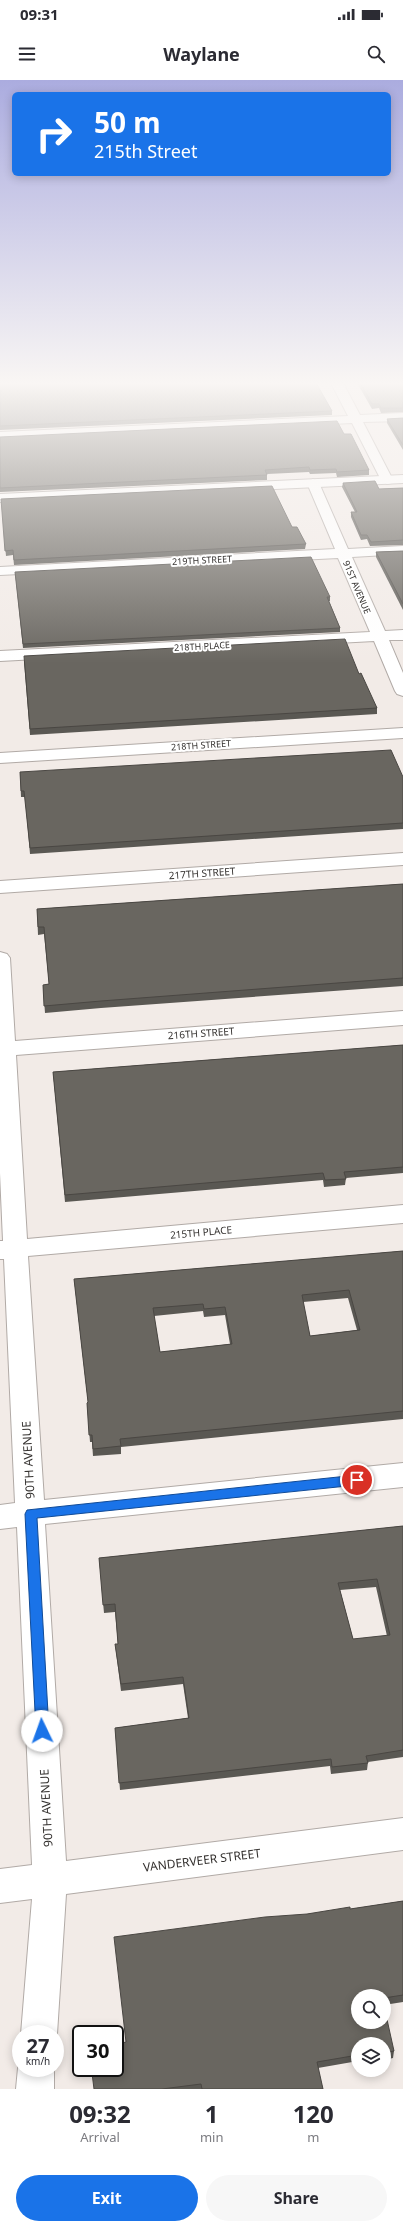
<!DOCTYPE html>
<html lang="en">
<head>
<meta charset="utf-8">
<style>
  :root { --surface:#fff; --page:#f7f7f7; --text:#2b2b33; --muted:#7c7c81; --accent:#1a73e8 }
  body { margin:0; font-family:"Noto Sans",sans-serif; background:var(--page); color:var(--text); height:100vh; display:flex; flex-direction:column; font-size:15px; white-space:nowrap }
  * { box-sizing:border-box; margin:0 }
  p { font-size:13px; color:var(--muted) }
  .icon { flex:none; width:22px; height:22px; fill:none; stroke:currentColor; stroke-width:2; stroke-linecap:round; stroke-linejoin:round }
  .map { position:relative; height:2009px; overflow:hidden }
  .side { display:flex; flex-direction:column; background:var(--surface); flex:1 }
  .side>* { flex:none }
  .guide { position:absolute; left:12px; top:12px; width:379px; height:84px; border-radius:6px; box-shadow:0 2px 10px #0003; background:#1a73e8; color:#fff; overflow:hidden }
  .buttons { position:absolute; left:351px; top:1909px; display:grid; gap:8px }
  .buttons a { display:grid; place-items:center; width:40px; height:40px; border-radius:50%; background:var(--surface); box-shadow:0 2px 10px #0003; font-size:20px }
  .speed { position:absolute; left:12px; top:1945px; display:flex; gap:8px; font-size:20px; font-weight:700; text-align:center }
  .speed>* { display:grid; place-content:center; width:52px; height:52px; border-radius:50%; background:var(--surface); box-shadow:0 2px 10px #0003; line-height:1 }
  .speed small { font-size:10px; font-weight:400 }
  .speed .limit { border:2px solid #111; border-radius:6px; background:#fff; color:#111 }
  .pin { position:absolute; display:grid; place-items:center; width:34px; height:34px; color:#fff; margin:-17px; border:2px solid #fff; border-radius:50%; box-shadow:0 1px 4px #0007 }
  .me { position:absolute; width:44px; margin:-22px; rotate:357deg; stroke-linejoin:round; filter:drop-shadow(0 0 3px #0008) }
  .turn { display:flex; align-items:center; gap:14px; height:84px; padding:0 16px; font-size:18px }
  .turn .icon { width:52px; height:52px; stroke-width:2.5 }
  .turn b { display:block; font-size:28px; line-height:34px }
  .eta { display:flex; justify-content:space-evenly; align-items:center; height:68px; text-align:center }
  .eta b { font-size:24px; font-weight:700; line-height:28px }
  .button { display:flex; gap:8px; margin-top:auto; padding:8px 16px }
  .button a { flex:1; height:46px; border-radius:24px; background:var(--accent); color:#fff; font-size:16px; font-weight:700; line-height:46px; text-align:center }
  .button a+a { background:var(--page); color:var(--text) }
  .status { display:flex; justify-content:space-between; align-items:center; height:28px; padding:0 20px; background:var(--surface); direction:ltr }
  .status svg { height:11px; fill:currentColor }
  header { display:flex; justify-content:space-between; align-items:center; height:52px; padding:0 16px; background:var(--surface); font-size:18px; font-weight:700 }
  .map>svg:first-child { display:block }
</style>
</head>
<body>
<div class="status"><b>09:31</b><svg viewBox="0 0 49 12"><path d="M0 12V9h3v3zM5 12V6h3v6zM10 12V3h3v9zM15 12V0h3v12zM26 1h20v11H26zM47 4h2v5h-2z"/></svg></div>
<header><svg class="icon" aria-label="menu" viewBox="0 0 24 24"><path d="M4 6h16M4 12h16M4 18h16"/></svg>Waylane<svg class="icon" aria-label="search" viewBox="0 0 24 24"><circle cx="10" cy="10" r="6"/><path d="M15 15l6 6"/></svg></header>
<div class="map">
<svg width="403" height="2009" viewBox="0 0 403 2009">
  <rect width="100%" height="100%" fill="#f2ebe7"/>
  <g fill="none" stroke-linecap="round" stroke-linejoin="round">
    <defs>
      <g id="minor">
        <polygon points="330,301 342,301 360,335 403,333 403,341 363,342 393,400 392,403 387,404 381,400 352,343 0,360 0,352 348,336"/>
        <polygon points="313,399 319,403 348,469 403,466 403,474 352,477 385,551 403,550 403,560 389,560 403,593 403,616 397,614 395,611 374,561 0,581 0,571 370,552 338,478 0,495 0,487 335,469 307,403"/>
        <polygon points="403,648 403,658 0,683 0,673"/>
        <polygon points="403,773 403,785 0,813 0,801"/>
        <polygon points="0,872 7,874 10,878 15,961 403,931 403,945 16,975 27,1159 403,1125 403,1143 28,1176 44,1420 403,1383 403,1407 45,1444 66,1781 403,1738 403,1770 66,1814 57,1954 55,1959 55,1954 21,1954 32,1819 0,1823 0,1789 32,1785 17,1447 0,1449 0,1425 15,1423 4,1179 0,1179 0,1161 3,1161 0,1093"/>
        <polygon points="21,1980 21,1988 54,1988 54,2009 16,2009 18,1988"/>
      </g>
      <polygon id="major" points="403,395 403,403 0,422 0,414"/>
    </defs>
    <use href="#minor" stroke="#b1aaa6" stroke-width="2"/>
    <use href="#major" stroke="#b1aaa6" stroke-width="2"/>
    <use href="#minor" fill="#fff" fill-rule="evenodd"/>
    <use href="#major" fill="#fff" fill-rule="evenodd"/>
  </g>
  <g fill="#5a5853" fill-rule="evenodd">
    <polygon points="356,301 403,301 403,332 381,333 379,328 372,329"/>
    <polygon points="0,302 332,331 332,335 0,350"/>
    <polygon points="403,338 403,370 387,343 387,339"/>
    <polygon points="344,354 369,390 369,395 337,397 336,393 310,394 309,392 267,394 267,400 0,412 0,357"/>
    <polygon points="343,403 379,409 403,408 403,465 370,466 367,459 361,460 351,437 351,432 355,432 342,407"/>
    <polygon points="1,419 292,447 306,464 305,469 14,485 13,475 6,476"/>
    <polygon points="403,471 403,530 376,477 376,472"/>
    <polygon points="15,492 330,517 330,521 329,521 340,548 340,552 23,568"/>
    <polygon points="24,581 359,594 377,628 377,634 30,655"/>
    <polygon points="20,692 403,697 403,749 30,774 25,717 21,717"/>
    <polygon points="403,804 403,906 101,928 45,933 43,905 49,904 44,854 38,855 37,829"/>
    <polygon points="403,965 403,1093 346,1098 345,1105 324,1107 323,1100 65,1122 53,992"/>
    <path d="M403,1171V1339L121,1367V1374L93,1376L92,1362H90L87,1323L88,1322L74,1199ZM348,1218L357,1250L310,1256L303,1222ZM203,1231L204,1237L225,1235L230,1264L160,1272L154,1236Z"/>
    <path d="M403,1446V1677L368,1682L367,1690L331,1694L330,1686L120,1710L115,1648L188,1638L183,1604L121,1611L116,1572L115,1564H118L115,1532L104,1533L99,1478ZM376,1507L387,1556L353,1559L340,1510Z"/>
    <polygon points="403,1821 403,1922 384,1925 384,1916 358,1916 394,1971 393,1978 384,1980 384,1964 358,1964 358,1981 318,1988 323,2009 94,2009 120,1988 126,1962 307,1834 350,1829"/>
  </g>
  <g fill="#696660" stroke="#4a4743" fill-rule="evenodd">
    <polygon points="19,301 315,301 332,331 0,346 0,302"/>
    <polygon points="359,301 403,301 403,328 381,328 379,324 372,324"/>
    <polygon points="403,338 403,365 387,339"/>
    <polygon points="337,341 344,354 351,354 369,390 337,392 336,389 310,390 309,387 265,390 267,395 0,408 0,357"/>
    <polygon points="375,401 379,409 403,408 403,460 371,462 367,455 361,455 351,432 357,432 343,403"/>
    <polygon points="272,406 292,447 297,447 306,464 14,480 13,470 5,471 1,419"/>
    <polygon points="403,471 403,524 376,472"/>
    <polygon points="311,477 330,517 327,517 340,548 23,564 15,492"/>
    <polygon points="345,559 359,594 361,593 377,628 30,649 24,576"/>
    <polygon points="391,670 403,697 403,743 30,768 24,711 21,711 20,692"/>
    <polygon points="403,804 403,898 101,921 44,926 43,905 49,904 44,847 38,847 37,829"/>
    <polygon points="403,965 403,1087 344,1092 346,1099 325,1100 323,1093 65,1115 53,992"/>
    <path d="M403,1171V1331L120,1359L121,1366L93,1369L92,1355H89L87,1323L88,1322L74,1199ZM349,1210L360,1250L310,1256L302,1215ZM203,1224L204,1229L225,1227L232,1264L160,1272L153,1228Z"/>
    <path d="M403,1446V1670L366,1676L368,1683L332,1687L331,1679L119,1703L115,1648L189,1638L183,1597L121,1604L115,1564H118L115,1524L103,1525L99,1478ZM377,1499L390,1555L353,1559L338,1503Z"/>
    <polygon points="403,1821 403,1915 384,1918 384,1916 358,1916 358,1942 384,1942 384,1926 394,1971 384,1973 384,1964 358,1964 358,1975 317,1982 323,2009 202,2009 201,2004 162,2009 94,2009 92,1993 120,1988 118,1964 126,1962 114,1857 265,1837 307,1834 350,1827 350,1829"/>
  </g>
  <linearGradient id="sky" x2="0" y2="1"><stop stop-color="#abacdf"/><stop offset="0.52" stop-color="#f9f6f4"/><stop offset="1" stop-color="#f9f6f4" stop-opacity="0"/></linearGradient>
  <rect width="403" height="583" fill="url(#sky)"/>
  <polygon fill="#1a73e8" stroke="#114b97" points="357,1395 362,1400 357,1405 37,1438 49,1651 47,1655 42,1657 38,1655 36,1651 25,1434 27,1430"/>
  <g text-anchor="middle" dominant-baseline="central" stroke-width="4" stroke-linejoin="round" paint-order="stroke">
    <g font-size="9" fill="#353230" stroke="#fff">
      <text transform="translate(202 480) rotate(-3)">219TH STREET</text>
      <text transform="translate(357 507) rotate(67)">91ST AVENUE</text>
      <text transform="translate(202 566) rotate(-3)">218TH PLACE</text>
      <text transform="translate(201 665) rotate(-4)">218TH STREET</text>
    </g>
    <g font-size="10" fill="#353230" stroke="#fff">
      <text transform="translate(202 793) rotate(-4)">217TH STREET</text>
      <text transform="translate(201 953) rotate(-4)">216TH STREET</text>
      <text transform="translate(201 1152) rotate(-5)">215TH PLACE</text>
    </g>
    <g font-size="12" fill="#353230" stroke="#fff">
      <text transform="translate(28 1380) rotate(-93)">90TH AVENUE</text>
      <text transform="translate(46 1728) rotate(-93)">90TH AVENUE</text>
      <text transform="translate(202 1780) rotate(-7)">VANDERVEER STREET</text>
    </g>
  </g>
</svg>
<div class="buttons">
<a><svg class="icon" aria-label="search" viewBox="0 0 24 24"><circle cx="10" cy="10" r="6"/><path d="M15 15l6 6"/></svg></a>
<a><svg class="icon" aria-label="layers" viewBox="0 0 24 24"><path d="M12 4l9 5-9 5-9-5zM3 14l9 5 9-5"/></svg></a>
</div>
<div class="speed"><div>27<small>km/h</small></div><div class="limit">30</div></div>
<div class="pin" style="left:357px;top:1400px;background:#d93025"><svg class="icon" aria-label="arrive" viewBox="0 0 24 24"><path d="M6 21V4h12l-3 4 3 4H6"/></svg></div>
<svg class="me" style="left:42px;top:1651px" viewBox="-20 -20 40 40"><circle r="19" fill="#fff"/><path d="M0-13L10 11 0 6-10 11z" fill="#1a73e8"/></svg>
<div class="guide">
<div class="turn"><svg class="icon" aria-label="right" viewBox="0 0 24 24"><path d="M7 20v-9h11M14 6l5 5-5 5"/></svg><div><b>50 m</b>215th Street</div></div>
</div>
</div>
<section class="side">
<div class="eta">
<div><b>09:32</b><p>Arrival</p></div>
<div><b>1</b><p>min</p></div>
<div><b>120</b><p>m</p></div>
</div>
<div class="button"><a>Exit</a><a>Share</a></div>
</section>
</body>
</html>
